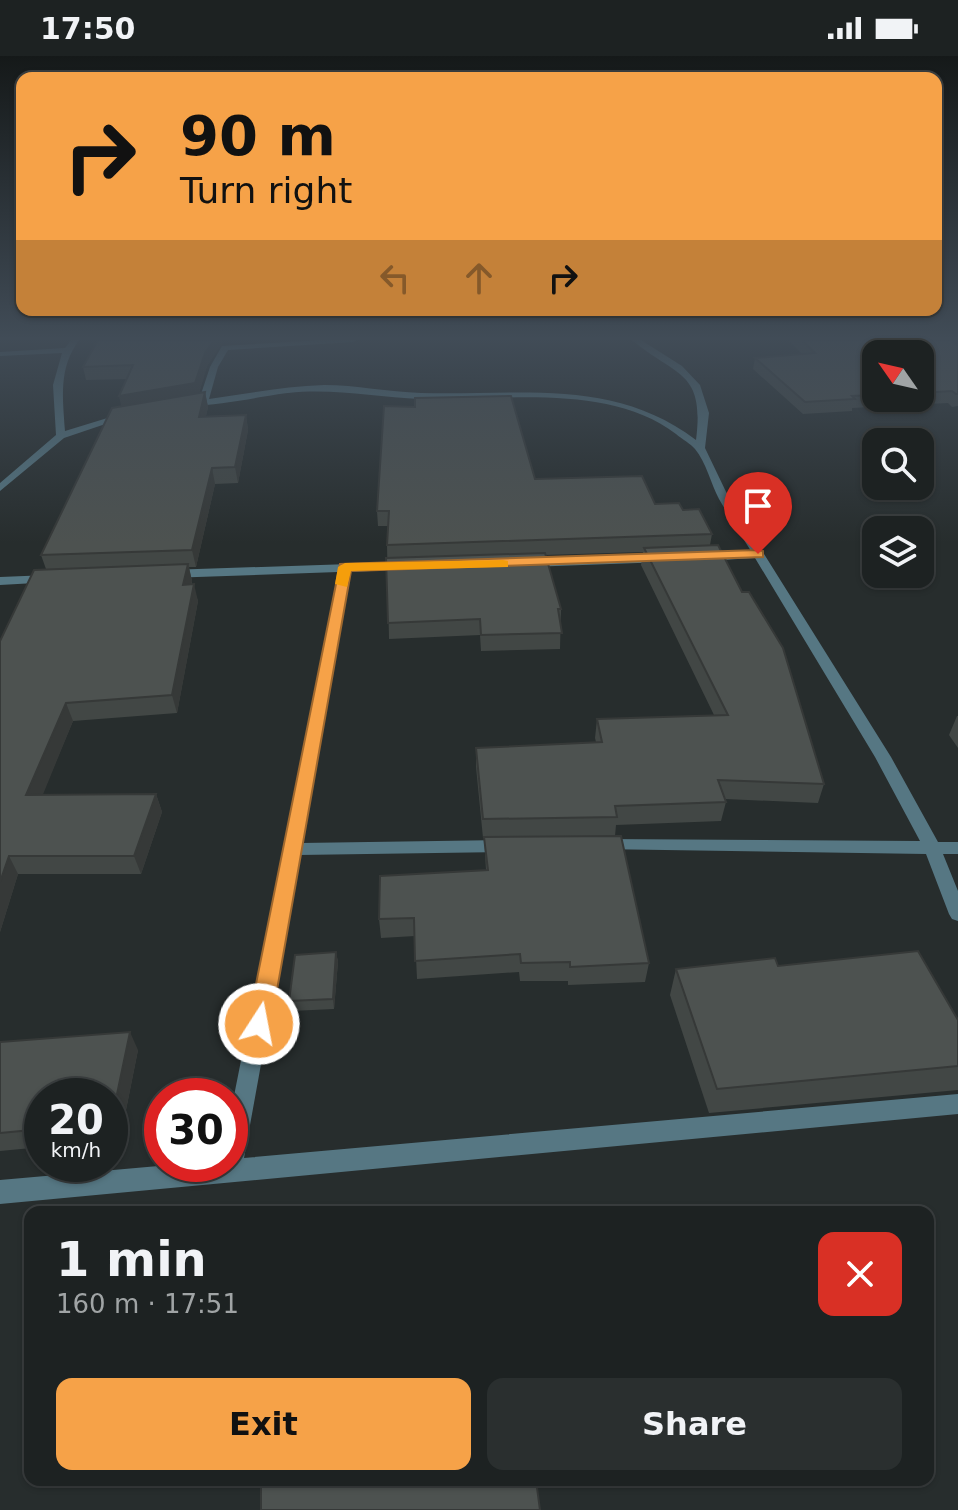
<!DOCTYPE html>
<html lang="en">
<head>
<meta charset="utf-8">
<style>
  :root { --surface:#1d2222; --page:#2a2f2f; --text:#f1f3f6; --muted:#a0a4a5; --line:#3b3f40; --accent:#f6a248 }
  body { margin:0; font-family:"DejaVu Sans",sans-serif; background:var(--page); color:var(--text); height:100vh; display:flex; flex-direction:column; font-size:30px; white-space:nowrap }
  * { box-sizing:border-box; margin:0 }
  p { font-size:26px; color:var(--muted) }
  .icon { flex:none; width:44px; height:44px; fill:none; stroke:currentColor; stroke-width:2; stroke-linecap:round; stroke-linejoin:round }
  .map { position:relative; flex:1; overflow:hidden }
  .details { position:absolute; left:24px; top:1150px; width:910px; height:280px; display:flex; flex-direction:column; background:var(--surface); border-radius:16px; box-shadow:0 2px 6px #0004,0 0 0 2px var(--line) }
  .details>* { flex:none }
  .guide { position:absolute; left:16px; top:16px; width:926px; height:244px; border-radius:16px; box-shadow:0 2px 6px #0004,0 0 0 2px var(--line); background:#f6a248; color:#111; overflow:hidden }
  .needle { width:52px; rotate:304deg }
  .buttons { position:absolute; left:862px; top:284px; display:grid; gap:16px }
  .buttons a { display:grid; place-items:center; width:72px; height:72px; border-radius:16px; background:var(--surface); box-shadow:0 2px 6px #0004,0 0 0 2px var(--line); font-size:40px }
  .speed { position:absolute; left:24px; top:1022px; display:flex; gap:16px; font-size:40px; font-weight:700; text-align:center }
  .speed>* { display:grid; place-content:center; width:104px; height:104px; border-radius:50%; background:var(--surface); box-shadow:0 2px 6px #0004,0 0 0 2px var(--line); line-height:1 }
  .speed small { font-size:20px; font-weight:400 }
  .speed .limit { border:12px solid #d22; background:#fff; color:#111 }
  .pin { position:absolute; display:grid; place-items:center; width:68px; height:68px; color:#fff; margin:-82px -34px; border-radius:50% 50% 50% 0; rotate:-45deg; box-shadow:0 0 8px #0007 }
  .pin .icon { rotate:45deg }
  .me { position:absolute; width:88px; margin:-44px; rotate:11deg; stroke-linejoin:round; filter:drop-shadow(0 0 6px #0008) }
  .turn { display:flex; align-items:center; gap:28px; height:168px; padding:0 32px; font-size:36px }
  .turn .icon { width:104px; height:104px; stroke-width:2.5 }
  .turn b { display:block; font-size:56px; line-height:68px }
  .lanes { display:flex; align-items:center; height:76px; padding:0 32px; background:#0003; justify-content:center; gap:40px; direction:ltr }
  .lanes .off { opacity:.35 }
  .round { display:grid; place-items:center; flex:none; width:84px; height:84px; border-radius:16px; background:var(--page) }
  .headline { display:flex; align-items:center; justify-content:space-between; height:136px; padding:0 32px }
  h1 { font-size:48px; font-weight:600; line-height:60px }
  .primary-button { display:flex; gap:16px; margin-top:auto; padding:16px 32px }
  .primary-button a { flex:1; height:92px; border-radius:16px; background:var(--accent); color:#111; font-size:32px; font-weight:600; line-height:92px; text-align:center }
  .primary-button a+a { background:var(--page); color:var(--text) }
  .status { display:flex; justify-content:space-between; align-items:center; height:56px; padding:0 40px; background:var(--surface); direction:ltr }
  .status svg { height:22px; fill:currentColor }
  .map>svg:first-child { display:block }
</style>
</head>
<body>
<div class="status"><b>17:50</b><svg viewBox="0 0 49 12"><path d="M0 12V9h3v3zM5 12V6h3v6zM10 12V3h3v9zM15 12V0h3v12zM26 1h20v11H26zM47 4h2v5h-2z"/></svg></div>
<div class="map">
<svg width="958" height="1454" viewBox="0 0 958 1454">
  <rect width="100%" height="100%" fill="#272d2d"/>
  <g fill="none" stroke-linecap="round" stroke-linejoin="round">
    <g fill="#567783" fill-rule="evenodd">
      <path d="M71,284H79C58,313 63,342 65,375L127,356L132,359L64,382L0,435V427L56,379L53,329L62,297L0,300V296L65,292Z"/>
      <path d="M322,284H357L353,286L228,294L218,311L209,343C247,338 285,330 324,329C356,329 388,336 421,337C518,340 613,321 696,384C705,314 676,321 632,284H641L682,310L700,329L709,357L705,392L729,442L891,701L938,786H958V798H943L958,835V865L952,863L949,858L926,798L598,793L595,789L598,785L604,783L920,785L875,701L755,502L704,505L698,501L704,497L751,495C740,478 729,460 719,443C711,428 706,406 695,393C691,388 682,383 676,378C608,326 501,345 421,343C376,341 333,332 288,337C267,339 194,355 180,348L199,344L210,311L222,290Z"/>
      <polygon points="661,499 665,500 665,506 528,511 522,507 528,503"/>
      <polygon points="409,506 413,507 413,513 350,516 301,787 504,784 510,786 513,790 510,794 504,796 299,799 244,1102 958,1038 958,1058 0,1148 0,1124 181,1108 230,1108 230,1060 338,516 168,522 162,518 168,514"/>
      <polygon points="49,519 53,520 53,526 0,529 0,521"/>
    </g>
  </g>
  <g fill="#424745" fill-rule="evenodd">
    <polygon points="98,284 223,284 222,287 207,310 199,337 205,336 208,351 206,360 246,359 248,374 238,427 215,428 196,511 189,511 192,525 192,528 198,545 177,657 73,665 42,739 156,738 162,756 141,818 18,818 0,876 0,585 46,513 41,499 121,350 127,323 86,324 83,311"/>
    <path d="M788,284H949L958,290V350L952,351L948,347L852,352V355L803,358L753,313L755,302L802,298ZM876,298H920V342H876Z"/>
    <polygon points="535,423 683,454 712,478 710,489 824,728 818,747 725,743 726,746 721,765 616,769 615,780 649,907 645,926 568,929 568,925 520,925 519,916 417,923 415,880 381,882 379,863 486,814 484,782 483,782 476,711 476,692 596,686 595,682 597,663 714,659 641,509 643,496 545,499 561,553 560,593 481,595 480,579 389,583 387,489 388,470 378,470 377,455"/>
    <polygon points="957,660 958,660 958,692 949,679"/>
    <polygon points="336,896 338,906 334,953 291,955 289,945"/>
    <polygon points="778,910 958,964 958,1034 709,1057 670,939 676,913"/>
    <polygon points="0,986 138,994 120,1084 110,1084 110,1040 42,1040 42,1091 0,1095"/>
  </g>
  <g fill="#363938">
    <polygon points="214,284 223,284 222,287 207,310 198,340 122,354 119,340 205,297"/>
    <polygon points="205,336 208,351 202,376 199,361"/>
    <polygon points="246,359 248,374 238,427 235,411"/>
    <polygon points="212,412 215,428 196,511 192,494"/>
    <polygon points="188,508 192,525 188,546 183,529"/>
    <polygon points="194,528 198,545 177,657 172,639"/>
    <polygon points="66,647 73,665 35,758 26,739"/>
    <polygon points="156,738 162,756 141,818 134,800"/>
    <polygon points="9,800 18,818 0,876 0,826"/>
    <polygon points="336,896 338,906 334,953 333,943"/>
    <polygon points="130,976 138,994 120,1084 111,1067"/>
  </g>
  <g fill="#4d5250" stroke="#363938" stroke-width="2">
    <polygon points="98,284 214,284 205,297 195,327 119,340 133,309 83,311"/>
    <polygon points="802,284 949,284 958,290 958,338 956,338 952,335 920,337 920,298 876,298 876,339 852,340 855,343 805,346 755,302 815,297"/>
    <polygon points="205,336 199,361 246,359 235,411 212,412 192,494 41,499 112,352"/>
    <polygon points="511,340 535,423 642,420 655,448 679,447 683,454 699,453 712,478 387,489 389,455 377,455 384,350 415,351 415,342"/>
    <polygon points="718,489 742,536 749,536 783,592 824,728 718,724 726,746 615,750 617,761 483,763 476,692 602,686 597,663 728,659 644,492"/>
    <polygon points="545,497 561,553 558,553 562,577 481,579 480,563 388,567 386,502"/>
    <polygon points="188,508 183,529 194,528 172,639 66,647 26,739 156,738 134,800 9,800 0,826 0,585 34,514"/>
    <polygon points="621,780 649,907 570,911 570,906 521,907 520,898 415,905 414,862 379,863 380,820 488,814 484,781"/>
    <polygon points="918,895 958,964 958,1010 717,1033 676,913 775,902 778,910"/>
    <polygon points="336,896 333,943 289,945 295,899"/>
    <polygon points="130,976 111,1067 110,1067 110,1040 42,1040 42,1073 0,1077 0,986"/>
    <polygon points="261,1424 536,1424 540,1454 261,1454"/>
  </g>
  <linearGradient id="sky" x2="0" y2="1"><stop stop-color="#151919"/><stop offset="0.58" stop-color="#414c57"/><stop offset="1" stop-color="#414c57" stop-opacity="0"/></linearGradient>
  <rect width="958" height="487" fill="url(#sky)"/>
  <polygon fill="#f6a248" stroke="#a0692f" stroke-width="2" points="758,494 763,495 763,501 351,515 271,968 267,975 259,978 251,975 248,968 340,508"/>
  <polygon fill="#f59e0b" points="503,504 508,505 508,511 351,515 347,531 335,528 338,511 345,507"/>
</svg>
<div class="buttons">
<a><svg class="needle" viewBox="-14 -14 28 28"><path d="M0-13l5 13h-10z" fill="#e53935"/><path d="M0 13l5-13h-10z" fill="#a0a4a5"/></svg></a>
<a><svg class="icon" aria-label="search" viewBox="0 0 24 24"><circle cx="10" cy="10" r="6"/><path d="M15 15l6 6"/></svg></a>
<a><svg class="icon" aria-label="layers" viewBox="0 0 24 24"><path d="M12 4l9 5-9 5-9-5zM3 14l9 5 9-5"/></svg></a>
</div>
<div class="speed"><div>20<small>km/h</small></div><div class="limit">30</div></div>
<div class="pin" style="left:758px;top:498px;background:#d93025"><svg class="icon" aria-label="arrive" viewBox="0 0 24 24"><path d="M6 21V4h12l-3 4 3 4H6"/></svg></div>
<svg class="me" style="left:259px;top:968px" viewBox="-20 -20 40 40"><circle r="17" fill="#f6a248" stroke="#fff" stroke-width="3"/><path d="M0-11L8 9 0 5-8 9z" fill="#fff"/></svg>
<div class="guide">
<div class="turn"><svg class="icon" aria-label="right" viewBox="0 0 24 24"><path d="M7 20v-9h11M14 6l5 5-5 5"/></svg><div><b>90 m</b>Turn right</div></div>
<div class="lanes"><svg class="icon off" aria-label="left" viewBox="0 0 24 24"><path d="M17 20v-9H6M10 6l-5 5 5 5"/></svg><svg class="icon off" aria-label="ahead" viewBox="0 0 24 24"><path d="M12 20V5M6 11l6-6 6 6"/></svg><svg class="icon" aria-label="right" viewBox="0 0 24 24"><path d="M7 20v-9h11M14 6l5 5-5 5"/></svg></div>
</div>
<section class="details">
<div class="headline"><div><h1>1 min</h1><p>160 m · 17:51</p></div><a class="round" style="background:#d93025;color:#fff"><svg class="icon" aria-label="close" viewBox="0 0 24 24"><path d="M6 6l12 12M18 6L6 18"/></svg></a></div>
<div class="primary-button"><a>Exit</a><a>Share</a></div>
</section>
</div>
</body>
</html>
